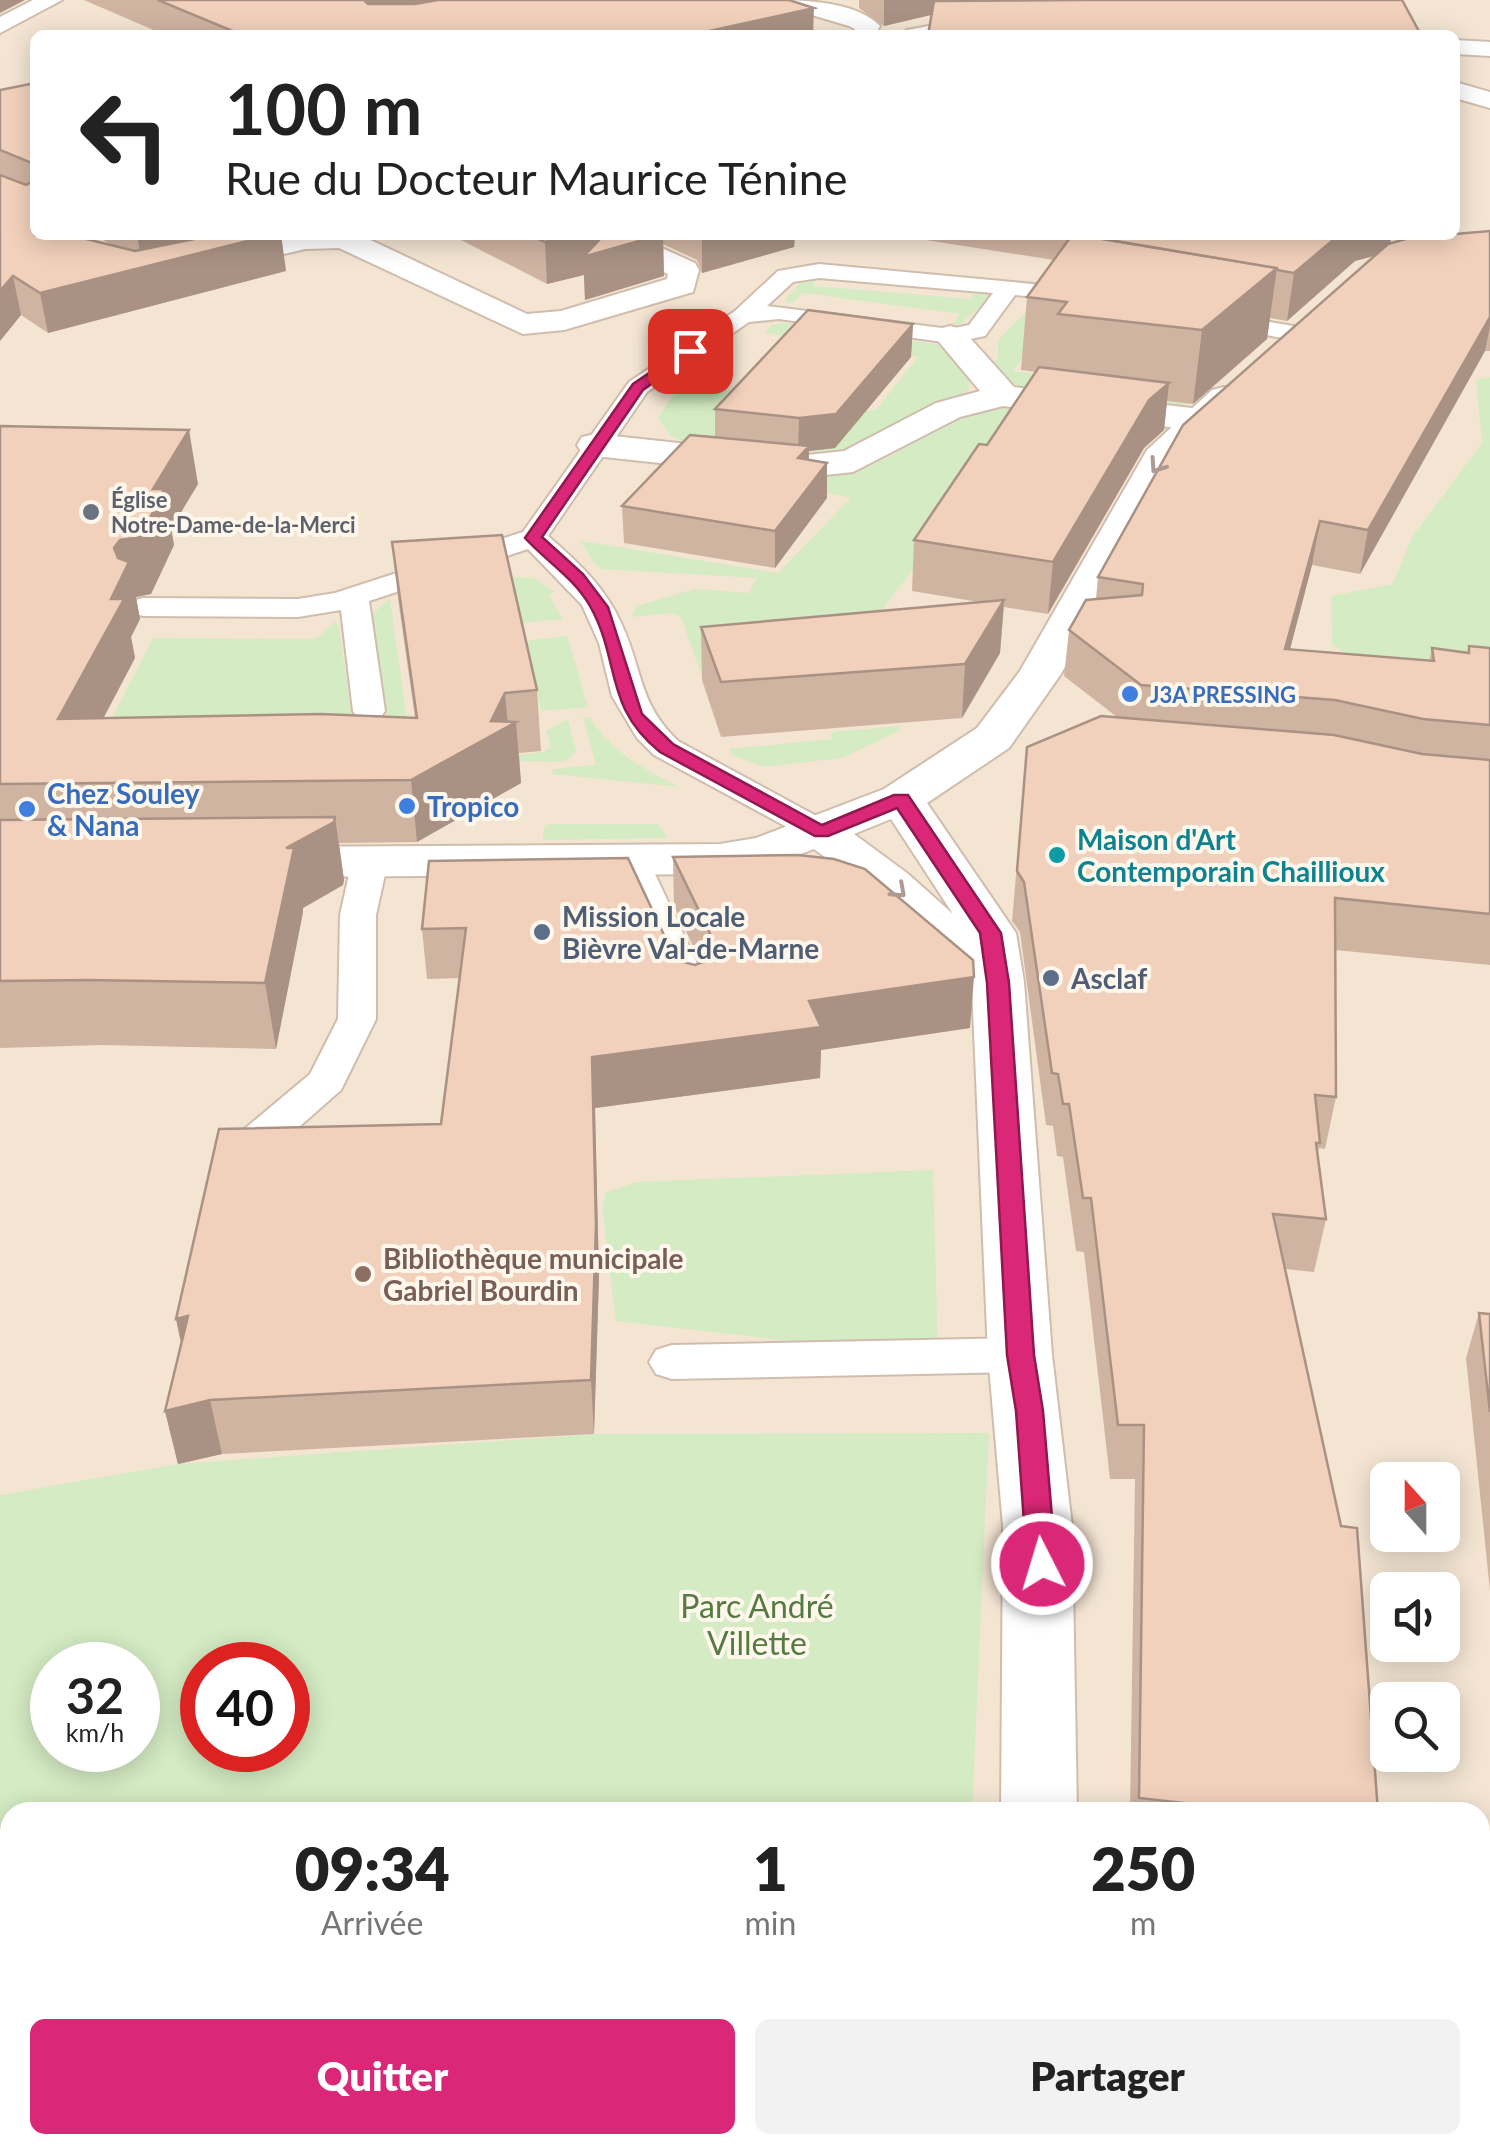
<!DOCTYPE html>
<html lang="fr">
<head>
<meta charset="utf-8">
<style>
  :root { --surface:#fff; --page:#f2f2f2; --text:#222; --muted:#767676; --accent:#db2777 }
  body { margin:0; font-family:Lato,sans-serif; background:var(--page); color:var(--text); height:100vh; display:flex; flex-direction:column; font-size:38px; white-space:nowrap }
  * { box-sizing:border-box; margin:0 }
  p { font-size:32px; color:var(--muted) }
  .icon { flex:none; width:55px; height:55px; fill:none; stroke:currentColor; stroke-width:2; stroke-linecap:round; stroke-linejoin:round }
  .map { position:relative; flex:1; overflow:hidden }
  .details { position:absolute; left:0px; top:1802px; width:1490px; height:352px; display:flex; flex-direction:column; background:var(--surface); border-radius:30px 30px 0 0; box-shadow:0 5px 25px #0003 }
  .details>* { flex:none }
  .guide { position:absolute; left:30px; top:30px; width:1430px; height:210px; border-radius:15px; box-shadow:0 5px 25px #0003; background:#fff; color:var(--text); overflow:hidden }
  .needle { width:65px; rotate:339deg }
  .tools { position:absolute; left:1370px; top:1462px; display:grid; gap:20px }
  .tools a { display:grid; place-items:center; width:90px; height:90px; border-radius:15px; background:var(--surface); box-shadow:0 5px 25px #0003; font-size:50px }
  .speed { position:absolute; left:30px; top:1642px; display:flex; gap:20px; font-size:50px; font-weight:700; text-align:center }
  .speed>* { display:grid; place-content:center; width:130px; height:130px; border-radius:50%; background:var(--surface); box-shadow:0 5px 25px #0003; line-height:1 }
  .speed small { font-size:25px; font-weight:400 }
  .speed .limit { border:15px solid #d22; background:#fff; color:#111 }
  .pin { position:absolute; display:grid; place-items:center; width:85px; height:85px; color:#fff; margin:-42px; border-radius:20px; box-shadow:0 5px 15px #0006 }
  .me { position:absolute; width:110px; margin:-55px; rotate:355deg; stroke-linejoin:round; filter:drop-shadow(0 0 8px #0008) }
  .turn { display:flex; align-items:center; gap:35px; height:210px; padding:0 30px; font-size:45px }
  .turn .icon { width:130px; height:130px; stroke-width:2.5 }
  .turn b { display:block; font-size:70px; line-height:85px }
  .eta { display:flex; justify-content:space-evenly; align-items:center; height:170px; text-align:center }
  .eta b { font-size:60px; font-weight:800; line-height:70px }
  .cta { display:flex; gap:20px; margin-top:auto; padding:20px 30px }
  .cta a { flex:1; height:115px; border-radius:15px; background:var(--accent); color:#fff; font-size:40px; font-weight:800; line-height:115px; text-align:center }
  .cta a+a { background:var(--page); color:var(--text) }
  .map>svg:first-child { display:block }
</style>
</head>
<body>
<div class="map">
<svg width="1490" height="2154" viewBox="0 0 1490 2154">
  <rect width="100%" height="100%" fill="#fdf3e5"/>
  <path fill="#f4e5d3" fill-rule="evenodd" d="M0,0H1490V2154H0ZM35,35H1455V235H35ZM1388,1480H1442V1535H1388ZM1388,1590H1442V1645H1388ZM52,1665H138V1750H52ZM202,1665H288V1750H202ZM1388,1700H1442V1755H1388ZM10,1812H1480V2145H10Z"/>
  <g fill="#d4ebc3" fill-rule="evenodd">
    <polygon points="818,276 813,286 970,299 979,288 996,293 960,324 952,325 960,314 803,293 792,303 784,301 806,277"/>
    <polygon points="1037,301 1051,320 1013,371 1162,390 1257,335 1180,410 1026,390 996,377 984,362 998,360 998,340"/>
    <polygon points="784,323 941,345 970,371 969,389 959,400 829,459 688,444 670,435 658,418 672,397 694,385 875,411 918,357 765,333 771,325"/>
    <polygon points="1490,377 1490,677 1402,684 1332,645 1331,596 1393,584 1412,537 1482,443 1476,380"/>
    <polygon points="1030,403 1013,437 842,663 702,676 681,617 672,613 632,617 637,606 695,589 749,593 757,578 602,569 592,561 581,541 778,573 851,498 777,482 865,465 889,457 955,417"/>
    <polygon points="518,577 536,579 554,592 549,595 563,619 521,623 433,584"/>
    <polygon points="390,598 413,763 98,745 153,638 316,639 335,622 339,627 352,720 387,716 370,616"/>
    <polygon points="567,636 588,707 541,711 525,641"/>
    <path d="M590,717C612,753 642,768 680,787L552,774L553,769L596,765L583,718Z"/>
    <polygon points="568,719 576,752 565,761 552,762 482,760 543,752 551,747 546,731"/>
    <polygon points="899,726 900,730 842,758 764,767 732,755 729,749 832,739 831,732"/>
    <polygon points="549,824 658,824 668,838 543,840 544,826"/>
    <polygon points="933,1170 938,1358 616,1321 602,1207 606,1192 637,1182"/>
    <path d="M989,1433L972,1812H10V2145H958L957,2154H0V1495L178,1464L597,1434ZM52,1665H138V1750H52ZM202,1665H288V1750H202Z"/>
  </g>
  <g fill="none" stroke-linecap="round" stroke-linejoin="round">
    <defs>
      <g id="service">
        <path d="M819,264L1087,289L1099,296L1087,303L1015,295L985,336L950,343L779,319L749,322L647,392L548,536C578,562 606,588 622,625C643,670 638,703 678,741L833,825L838,832L833,839L821,842L809,839L654,755L637,738L612,696L599,643L582,605L528,549L369,601L385,711L380,718H358L353,711L341,610L298,617L143,616L132,613L128,607L132,601L143,598L298,599L335,593L523,532L629,382L735,311L778,271ZM819,278L993,293L969,325L950,329L767,306L793,282Z"/>
        <polygon points="1213,312 1299,327 1311,334 1299,341 1205,324 1201,319 1205,314"/>
        <polygon points="630,848 642,852 648,859 714,1000 709,1008 695,1012 681,1008 676,1000 612,859 618,852"/>
        <polygon points="370,850 382,854 388,861 376,915 376,1019 341,1090 266,1156 251,1160 236,1156 230,1146 236,1136 310,1074 338,1019 340,915 352,861 358,854"/>
        <polygon points="1020,1338 1036,1343 1043,1355 1036,1367 1020,1372 672,1379 656,1374 649,1362 656,1350 672,1345"/>
      </g>
      <polygon id="pedestrian" points="950,326 962,329 1014,387 1200,409 1213,412 1218,420 1213,428 1200,431 1003,406 960,417 853,472 798,478 595,456 582,453 577,445 582,437 595,434 798,456 844,451 936,403 980,391 934,336 938,329"/>
      <g id="minor">
        <polygon points="33,0 62,0 0,33 0,17"/>
        <path d="M775,0C806,0 857,2 880,26L875,35H853L855,29L849,26L778,5Z"/>
        <polygon points="934,25 1068,28 1080,35 903,35 907,30"/>
        <polygon points="1455,40 1490,42 1490,56 1455,54"/>
        <polygon points="1455,82 1490,92 1490,108 1455,98"/>
        <polygon points="288,235 360,235 527,314 561,311 667,279 668,274 598,241 594,235 633,235 695,263 699,270 693,292 564,330 523,334 339,248 305,249 212,271 201,268 197,262 201,256"/>
        <polygon points="1480,1966 1490,1968 1490,2046 1480,2044"/>
      </g>
      <g id="tertiary">
        <path d="M1224,387L1236,390L1241,397L1175,463L1061,674L1009,748L927,803L1016,933L1024,982L1052,1355L1072,1526L1077,1812H1001L1003,1526L988,1355L972,986L873,893L814,849L785,860L720,874L268,877L251,872L244,862L251,852L268,847L720,844L756,838L884,789L977,728L1020,671L1147,450L1212,390ZM891,819L953,914L907,873L854,834Z"/>
        <polygon points="993,2145 1079,2145 1080,2154 992,2154"/>
      </g>
    </defs>
    <use href="#service" stroke="#d0bdae" stroke-width="4"/>
    <use href="#pedestrian" stroke="#d0bdae" stroke-width="4"/>
    <use href="#minor" stroke="#d0bdae" stroke-width="4"/>
    <use href="#tertiary" stroke="#d0bdae" stroke-width="4"/>
    <use href="#service" fill="#fff" fill-rule="evenodd"/>
    <use href="#pedestrian" fill="#fff" fill-rule="evenodd"/>
    <use href="#minor" fill="#fff" fill-rule="evenodd"/>
    <use href="#tertiary" fill="#fff" fill-rule="evenodd"/>
  </g>
  <g fill="#d0b4a2">
    <polygon points="84,0 789,0 813,35 165,35"/>
    <polygon points="859,0 1402,0 931,15 884,26 859,8"/>
    <polygon points="35,83 35,235 86,239 113,246 95,235 281,235 286,271 48,333 21,315 0,341 0,90"/>
    <polygon points="1490,231 1490,351 1485,351 1360,574 1312,565 1290,649 1429,661 1432,648 1468,653 1469,646 1490,648 1490,965 1335,950 1336,1097 1325,1149 1319,1148 1317,1155 1326,1219 1314,1272 1285,1269 1378,1812 1130,1812 1135,1479 1110,1479 1084,1252 1076,1251 1063,1157 1057,1156 1053,1126 1046,1125 1020,932 1012,921 1027,747 1117,717 1064,676 1069,630 1096,599 1098,577 1374,256 1355,261 1287,321 1270,318 1267,339 1193,404 1167,401 1164,430 1144,448 1048,614 1004,607 1000,653 962,718 721,737 702,680 701,627 979,602 912,591 914,540 987,445 1036,372 1021,370 1027,297 1054,260 894,235 1392,235 1390,243"/>
    <polygon points="451,235 795,235 794,247 702,273 697,260 663,244 664,276 585,300 584,275 547,284"/>
    <polygon points="913,324 911,357 835,448 809,451 809,460 827,498 775,568 624,543 622,506 715,437 715,409"/>
    <polygon points="0,426 198,484 171,529 174,545 151,594 136,597 140,619 131,637 135,658 103,718 415,718 398,599 392,542 537,690 541,751 519,753 521,783 417,842 339,843 344,880 343,885 303,908 303,912 276,1049 103,1045 0,1048"/>
    <polygon points="673,857 970,1028 821,1050 820,1078 595,1108 599,1276 594,1434 222,1454 178,1464 165,1411 181,1344 176,1319 441,1124 460,978 427,979 422,929 429,861 672,952 679,961 695,965 701,963 674,906"/>
    <polygon points="1479,1313 1490,1314 1490,1591 1466,1358"/>
    <polygon points="1132,2145 1415,2145 1416,2154 1131,2154"/>
  </g>
  <g fill="#a99284">
    <polygon points="0,0 25,0 0,13"/>
    <polygon points="364,0 502,0 382,24"/>
    <polygon points="884,0 936,0 935,14 884,26"/>
    <polygon points="814,8 813,35 691,35"/>
    <polygon points="137,235 281,235 286,271 48,333 40,293 142,264"/>
    <polygon points="573,235 663,235 664,276 585,300 584,275 547,284 545,242"/>
    <polygon points="702,235 795,235 794,247 702,273"/>
    <polygon points="1339,235 1392,235 1388,252 1355,261 1287,321 1294,273"/>
    <polygon points="1277,268 1267,339 1193,404 1202,330"/>
    <polygon points="13,276 21,315 0,341 0,291"/>
    <polygon points="1490,317 1490,326 1485,351 1360,574 1368,530"/>
    <polygon points="913,324 911,357 835,448 809,451 808,481 797,494 799,418"/>
    <polygon points="1169,383 1164,430 1144,448 1048,614 1053,562 1149,400"/>
    <polygon points="189,430 198,484 171,529 174,545 151,594 136,597 140,619 131,637 135,658 71,780 58,719 111,599 114,548"/>
    <polygon points="827,463 827,498 775,568 775,531"/>
    <polygon points="1320,521 1312,565 1278,695 1285,649"/>
    <polygon points="1004,600 1000,653 962,718 965,664"/>
    <polygon points="505,693 508,727 516,722 521,783 417,842 411,780 491,721"/>
    <polygon points="335,817 344,880 343,885 303,908 303,912 276,1049 265,983 286,848"/>
    <polygon points="974,977 970,1028 821,1050 820,1078 595,1108 599,1276 594,1434 591,1380 592,1057 809,1001"/>
    <polygon points="188,1316 188,1373 176,1319"/>
    <polygon points="210,1400 222,1454 178,1464 165,1411"/>
  </g>
  <g fill="#f2d1bc" stroke="#a99284" stroke-width="2.5">
    <polygon points="158,0 364,0 368,4 415,4 438,0 789,0 814,8 691,35 242,35"/>
    <polygon points="1084,0 1402,0 1421,35 928,35 934,1"/>
    <polygon points="35,83 35,235 84,235 86,239 135,251 214,235 271,235 40,293 13,276 0,291 0,175 26,185 32,182 32,163 0,150 0,90"/>
    <polygon points="1490,231 1490,317 1368,530 1320,521 1285,649 1434,661 1432,648 1469,653 1469,646 1490,648 1490,725 1423,719 1335,700 1141,685 1069,630 1086,600 1142,595 1143,584 1098,577 1183,425 1388,244 1409,238"/>
    <polygon points="530,235 573,235 545,242"/>
    <polygon points="604,235 660,235 583,257"/>
    <polygon points="1072,235 1078,235 1277,268 1202,330 1058,314 1067,302 1027,297"/>
    <polygon points="1086,235 1339,235 1294,273 1277,270 1277,268 1086,236"/>
    <polygon points="808,310 913,324 836,414 799,418 715,409"/>
    <polygon points="1039,367 1169,383 1149,400 1053,562 914,540 979,444 987,445"/>
    <polygon points="0,426 189,430 153,489 164,489 141,537 120,540 114,548 118,558 129,562 111,599 124,599 58,719 321,714 417,718 392,542 502,535 537,690 505,693 491,721 516,722 411,780 0,784"/>
    <polygon points="690,435 809,446 798,458 827,463 775,531 622,506"/>
    <polygon points="1004,600 965,664 721,682 701,627"/>
    <polygon points="1101,716 1334,735 1422,754 1490,760 1490,914 1335,898 1336,1097 1315,1095 1320,1143 1316,1143 1326,1219 1273,1214 1341,1526 1357,1528 1378,1812 1238,1812 1238,1809 1139,1798 1144,1425 1118,1425 1091,1198 1083,1198 1069,1104 1063,1104 1058,1074 1052,1073 1024,882 1017,871 1027,747"/>
    <polygon points="335,817 334,822 286,848 294,848 265,983 88,980 0,981 0,820"/>
    <polygon points="798,855 834,859 865,869 973,960 974,977 809,1001 821,1027 592,1057 596,1224 591,1380 210,1400 165,1411 188,1316 176,1319 219,1129 441,1124 466,928 422,929 429,861 628,858 672,952 679,961 695,965 712,959 717,948 673,857"/>
    <polygon points="1479,1313 1490,1314 1490,1412"/>
    <polygon points="1144,2145 1415,2145 1416,2154 1144,2154"/>
  </g>
  <defs><path id="oneway-chevron" d="M-2-3.5L2.5 0L-2 3.5" fill="none" stroke-width="1.6" stroke-linecap="round" stroke-linejoin="round" transform="scale(2.5)"/></defs>
  <g stroke="#ad9b92">
    <use href="#oneway-chevron" transform="translate(1157 466) rotate(124)"/>
    <use href="#oneway-chevron" transform="translate(899 891) rotate(42)"/>
  </g>
  <path fill="#db2777" stroke="#8e194d" stroke-width="2.5" d="M686,348L697,351L643,390L542,537L583,574L608,607L642,714L673,744L822,825L894,795H908L1001,933L1009,983L1034,1355L1043,1411L1056,1564L1052,1572L1042,1575L1031,1572L1027,1564L1016,1411L1007,1355L987,983L980,933L897,808L828,836H815L660,752C603,706 621,661 590,606C574,578 546,561 525,538L633,384Z"/>
  <circle fill="#6b7280" stroke="#fff7ec" stroke-width="4" cx="91" cy="512" r="10"/>
  <g fill="#3f7fe0" stroke="#fff7ec" stroke-width="4">
    <circle cx="1130" cy="694" r="10"/>
    <circle cx="407" cy="806" r="10"/>
    <circle cx="27" cy="809" r="10"/>
  </g>
  <circle fill="#0f9aa8" stroke="#fff7ec" stroke-width="4" cx="1057" cy="855" r="10"/>
  <g fill="#5c6f8a" stroke="#fff7ec" stroke-width="4">
    <circle cx="542" cy="932" r="10"/>
    <circle cx="1051" cy="978" r="10"/>
  </g>
  <circle fill="#8d6e63" stroke="#fff7ec" stroke-width="4" cx="363" cy="1274" r="10"/>
  <g text-anchor="middle" dominant-baseline="central" stroke-width="8" stroke-linejoin="round" paint-order="stroke">
    <g font-size="22" font-weight="bold" fill="#5b616d" stroke="#fff7ec" text-anchor="start">
      <text x="111" y="499">Église<tspan x="111" dy="25">Notre-Dame-de-la-Merci</tspan></text>
    </g>
    <g font-size="22" font-weight="bold" fill="#366cbe" stroke="#fff7ec" text-anchor="start">
      <text x="1150" y="694">J3A PRESSING</text>
    </g>
    <g font-size="28" font-weight="bold" fill="#366cbe" stroke="#fff7ec" text-anchor="start">
      <text x="47" y="793">Chez Souley<tspan x="47" dy="32">&amp; Nana</tspan></text>
      <text x="427" y="806">Tropico</text>
    </g>
    <g font-size="28" font-weight="bold" fill="#0d838f" stroke="#fff7ec" text-anchor="start">
      <text x="1077" y="839">Maison d'Art<tspan x="1077" dy="32">Contemporain Chaillioux</tspan></text>
    </g>
    <g font-size="28" font-weight="bold" fill="#4e5e75" stroke="#fff7ec" text-anchor="start">
      <text x="562" y="916">Mission Locale<tspan x="562" dy="32">Bièvre Val-de-Marne</tspan></text>
      <text x="1071" y="978">Asclaf</text>
    </g>
    <g font-size="28" font-weight="bold" fill="#785e54" stroke="#fff7ec" text-anchor="start">
      <text x="383" y="1258">Bibliothèque municipale<tspan x="383" dy="32">Gabriel Bourdin</tspan></text>
    </g>
    <g font-size="32" fill="#547c42" stroke="#fff7ec">
      <text x="757" y="1605">Parc André<tspan x="757" dy="37">Villette</tspan></text>
    </g>
  </g>
</svg>
<div class="tools">
<a><svg class="needle" viewBox="-14 -14 28 28"><path d="M0-13l5 13h-10z" fill="#e53935"/><path d="M0 13l5-13h-10z" fill="#767676"/></svg></a>
<a><svg class="icon" aria-label="sound" viewBox="0 0 24 24"><path d="M4 9h4l5-4v14l-5-4H4zM17 9q2 3 0 6"/></svg></a>
<a><svg class="icon" aria-label="search" viewBox="0 0 24 24"><circle cx="10" cy="10" r="6"/><path d="M15 15l6 6"/></svg></a>
</div>
<div class="speed"><div>32<small>km/h</small></div><div class="limit">40</div></div>
<div class="pin" style="left:690px;top:351px;background:#d93025"><svg class="icon" aria-label="arrive" viewBox="0 0 24 24"><path d="M6 21V4h12l-3 4 3 4H6"/></svg></div>
<svg class="me" style="left:1042px;top:1564px" viewBox="-20 -20 40 40"><circle r="17" fill="#db2777" stroke="#fff" stroke-width="3"/><path d="M0-11L8 9 0 5-8 9z" fill="#fff"/></svg>
<div class="guide">
<div class="turn"><svg class="icon" aria-label="left" viewBox="0 0 24 24"><path d="M17 20v-9H6M10 6l-5 5 5 5"/></svg><div><b>100 m</b>Rue du Docteur Maurice Ténine</div></div>
</div>
<section class="details">
<div class="eta">
<div><b>09:34</b><p>Arrivée</p></div>
<div><b>1</b><p>min</p></div>
<div><b>250</b><p>m</p></div>
</div>
<div class="cta"><a>Quitter</a><a>Partager</a></div>
</section>
</div>
</body>
</html>
